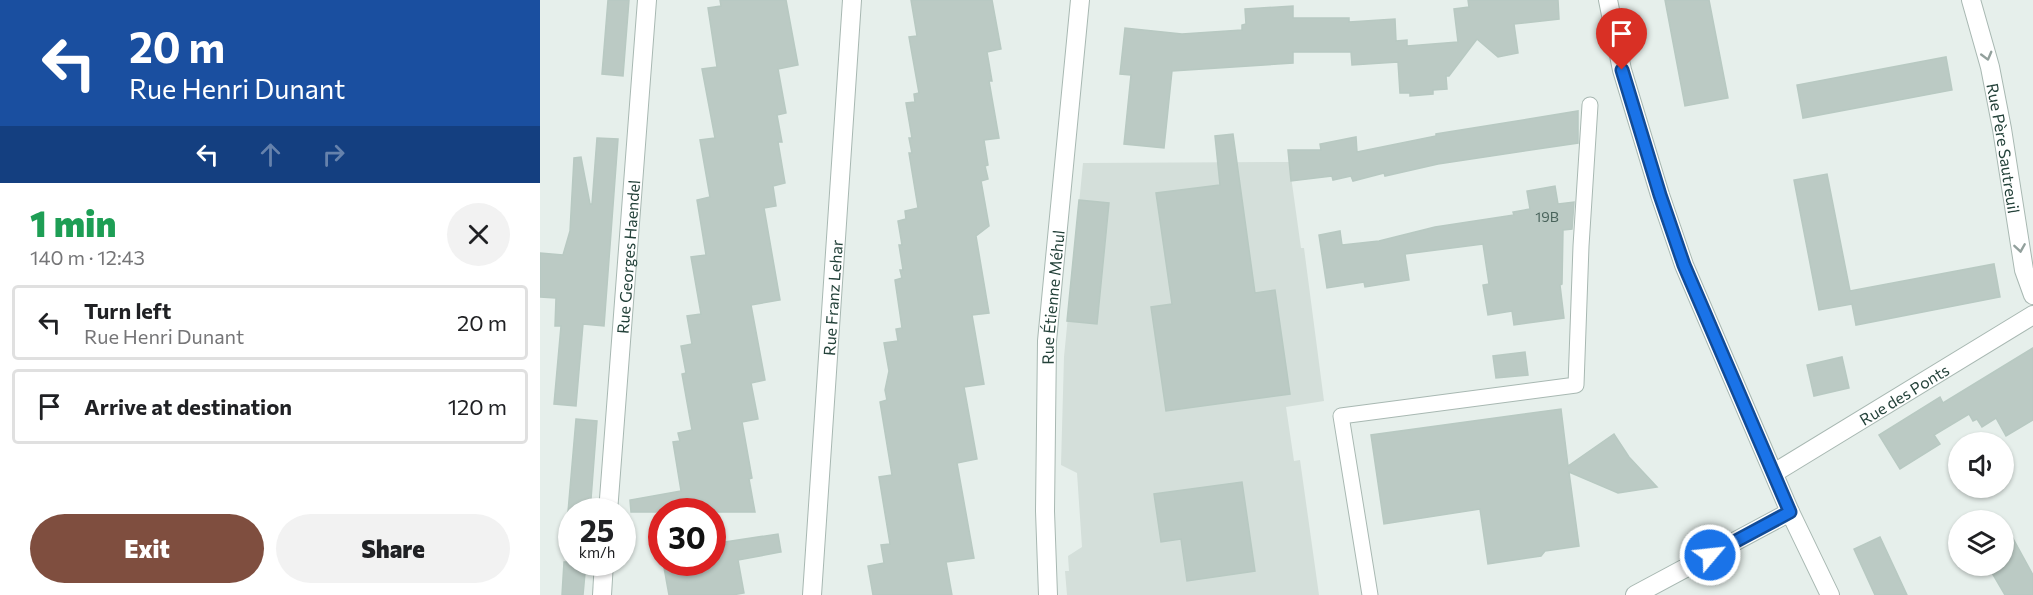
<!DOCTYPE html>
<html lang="en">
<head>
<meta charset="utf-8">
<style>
  :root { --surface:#fff; --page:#f2f2f2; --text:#202124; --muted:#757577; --line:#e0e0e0; --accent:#7f4e3f }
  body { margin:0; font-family:Commissioner,sans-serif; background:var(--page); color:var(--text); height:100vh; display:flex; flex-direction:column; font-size:22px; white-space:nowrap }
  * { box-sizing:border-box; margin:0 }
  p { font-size:20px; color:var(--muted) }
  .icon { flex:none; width:33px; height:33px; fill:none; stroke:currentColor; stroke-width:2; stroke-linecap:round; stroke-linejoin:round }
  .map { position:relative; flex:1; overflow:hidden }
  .panel { display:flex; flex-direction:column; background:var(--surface); width:540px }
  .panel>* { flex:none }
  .guide { background:#1a4fa0; color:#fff; overflow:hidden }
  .buttons { position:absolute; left:1408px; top:432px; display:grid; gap:12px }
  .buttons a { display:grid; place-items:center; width:66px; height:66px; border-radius:50%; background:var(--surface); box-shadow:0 2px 4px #0004; font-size:30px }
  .speed { position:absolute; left:18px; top:498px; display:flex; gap:12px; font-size:30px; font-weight:700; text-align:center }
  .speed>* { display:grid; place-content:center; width:78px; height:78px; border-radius:50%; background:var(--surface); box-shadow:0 2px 4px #0004; line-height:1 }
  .speed small { font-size:15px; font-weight:400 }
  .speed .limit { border:9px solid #d22; background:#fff; color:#111 }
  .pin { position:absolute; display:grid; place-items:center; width:51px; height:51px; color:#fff; margin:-62px -26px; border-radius:50% 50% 50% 0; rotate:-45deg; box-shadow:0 0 6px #0007 }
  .pin .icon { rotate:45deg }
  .me { position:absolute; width:66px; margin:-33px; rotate:62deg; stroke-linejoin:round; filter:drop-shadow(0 0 4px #0008) }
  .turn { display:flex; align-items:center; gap:21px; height:126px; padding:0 30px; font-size:27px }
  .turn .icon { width:78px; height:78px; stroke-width:2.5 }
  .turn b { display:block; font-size:42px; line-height:51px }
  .lanes { display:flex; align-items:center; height:57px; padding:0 30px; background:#0003; justify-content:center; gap:30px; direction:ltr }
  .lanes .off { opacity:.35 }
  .round { display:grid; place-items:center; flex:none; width:63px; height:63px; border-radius:32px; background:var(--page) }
  .overview { display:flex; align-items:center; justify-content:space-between; height:102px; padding:0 30px }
  h1 { font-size:36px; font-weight:800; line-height:45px; color:#1e9e55 }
  .button { display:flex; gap:12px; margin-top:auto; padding:12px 30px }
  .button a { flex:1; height:69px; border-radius:36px; background:var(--accent); color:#fff; font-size:24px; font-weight:800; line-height:69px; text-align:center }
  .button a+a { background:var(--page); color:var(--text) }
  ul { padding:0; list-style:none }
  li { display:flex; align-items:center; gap:18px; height:75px; margin:0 12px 9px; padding:0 18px; border:3px solid var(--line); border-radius:6px }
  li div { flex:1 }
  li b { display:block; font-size:22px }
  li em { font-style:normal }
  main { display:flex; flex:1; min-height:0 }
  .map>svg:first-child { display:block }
</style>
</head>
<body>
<main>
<section class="panel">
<div class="guide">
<div class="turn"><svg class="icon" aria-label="left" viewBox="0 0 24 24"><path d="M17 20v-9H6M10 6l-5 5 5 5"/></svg><div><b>20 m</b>Rue Henri Dunant</div></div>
<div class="lanes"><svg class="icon" aria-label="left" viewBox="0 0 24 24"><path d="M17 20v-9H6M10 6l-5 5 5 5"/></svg><svg class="icon off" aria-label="ahead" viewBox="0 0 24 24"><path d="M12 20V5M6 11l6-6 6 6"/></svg><svg class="icon off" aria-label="right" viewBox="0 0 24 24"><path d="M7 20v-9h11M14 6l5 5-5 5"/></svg></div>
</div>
<div class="overview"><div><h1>1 min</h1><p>140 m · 12:43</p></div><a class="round"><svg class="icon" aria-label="close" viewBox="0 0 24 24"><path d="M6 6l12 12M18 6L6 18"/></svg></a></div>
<ul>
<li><svg class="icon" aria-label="left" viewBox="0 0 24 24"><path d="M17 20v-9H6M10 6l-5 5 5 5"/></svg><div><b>Turn left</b><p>Rue Henri Dunant</p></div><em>20 m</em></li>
<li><svg class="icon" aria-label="arrive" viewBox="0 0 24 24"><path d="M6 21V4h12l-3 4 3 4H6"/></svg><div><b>Arrive at destination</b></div><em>120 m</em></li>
</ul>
<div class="button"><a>Exit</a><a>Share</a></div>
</section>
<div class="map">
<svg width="1493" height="595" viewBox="0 0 1493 595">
  <rect width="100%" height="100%" fill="#e6efeb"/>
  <polygon fill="#d4dfda" points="749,162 761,248 764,248 784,401 746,407 754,461 760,460 779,595 527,595 525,571 529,571 528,556 542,547 537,473 521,465 524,357 543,163"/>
  <g fill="#bbcac4" stroke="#b8c9c2" stroke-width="1.5">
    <polygon points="68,0 89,0 83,76 62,74"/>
    <polygon points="180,0 246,0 258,65 238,69 246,113 237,115 242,142 238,142 245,183 233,186 236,206 224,208 240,300 211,305 225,380 211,383 218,419 202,422 212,478 209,479 215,512 91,512 90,500 141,491 133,442 140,441 138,433 152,430 142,374 146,373 141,346 152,344 147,316 161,314 151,257 166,255 157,200 170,197 160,140 175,138 162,69 177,67 168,8 181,6"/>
    <polygon points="371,0 452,0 461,49 447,52 452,81 449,81 459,138 444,140 448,165 445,166 448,179 441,181 449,226 436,236 449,313 432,315 444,384 424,387 437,459 417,463 434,558 406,562 412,595 333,595 328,566 344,563 341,545 350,544 339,477 352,475 340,402 347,400 345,390 349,371 344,343 358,341 356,329 362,328 355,280 362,278 360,270 363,270 359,245 362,245 358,221 366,219 365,211 378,208 369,153 372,153 369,138 372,138 366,103 375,102 374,94 379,93 369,37 377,36"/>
    <polygon points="928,0 1018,0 1019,19 974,24 978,53 958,57 937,39 909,76 906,76 907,89 893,90 893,94 870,96 870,93 860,93 858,62 812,65 811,52 753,52 753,63 632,71 624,148 584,144 591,75 580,74 585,28 642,34 702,30 702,25 706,24 705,9 753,6 753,18 809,18 809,22 855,19 856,41 867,40 867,46 918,42 914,9 929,7"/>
    <polygon points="1125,0 1169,0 1188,98 1145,106"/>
    <polygon points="1406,57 1412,90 1263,118 1257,85"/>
    <polygon points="1038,111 1038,143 898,164 845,176 844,173 813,181 811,176 793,180 792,176 751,181 748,150 781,150 780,144 816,137 817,152 896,136 896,134"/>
    <polygon points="693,134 715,293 735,290 750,394 626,411 611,307 632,304 616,193 680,185 675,136"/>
    <polygon points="57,138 78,139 64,326 43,324 36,406 14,404 21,326 15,326 16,298 0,297 0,253 23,255 30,231 34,158 41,157 50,204 52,204"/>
    <polygon points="1287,174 1310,291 1454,264 1460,297 1316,325 1312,304 1279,310 1254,180"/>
    <polygon points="1015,186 1018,204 1034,202 1032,229 1023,230 1022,284 1020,285 1024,318 974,325 972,311 948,315 943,285 949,284 943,244 865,254 869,280 825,287 824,282 787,288 779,235 800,231 802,245 839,241 895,227 974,215 973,212 990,209 987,191"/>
    <polygon points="539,200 569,203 557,324 527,321"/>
    <polygon points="1493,348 1493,420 1466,436 1456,418 1442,427 1437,419 1433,421 1429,414 1394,435 1400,444 1360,469 1339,435 1400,397 1403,403"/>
    <polygon points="985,352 988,375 956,378 953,356"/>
    <polygon points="1302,357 1309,388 1274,396 1267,365"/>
    <polygon points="1021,409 1028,466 1074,434 1089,457 1117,487 1078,493 1029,472 1039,546 1005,551 1001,556 948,564 940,509 844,524 831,435"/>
    <polygon points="36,419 57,421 50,512 28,512"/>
    <polygon points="702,482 715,571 647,581 641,539 621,542 614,494"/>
    <polygon points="1464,522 1493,575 1493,595 1465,595 1448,566 1464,566"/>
    <polygon points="238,534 241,552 198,560 204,593 192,595 129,595 123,562 172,562 172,544"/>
    <polygon points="1340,537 1347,552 1367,595 1335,595 1314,549"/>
    <polygon points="24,562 46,562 43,595 22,595"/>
  </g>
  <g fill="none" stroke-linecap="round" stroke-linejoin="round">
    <defs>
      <polyline id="service" points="830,595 801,416 1036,385 1041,246 1050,105"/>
      <g id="minor">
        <path id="s1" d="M1431,0L1450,67L1462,129L1484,270L1493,295"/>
        <path id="s2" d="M1234,473L1493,315"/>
        <path id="s3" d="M68,512L107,0"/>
        <polyline points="62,595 64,562"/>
        <path id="s4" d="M272,595L312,0"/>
        <path id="s5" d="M508,595L505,511L507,341L540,0"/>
        <polyline points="1095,595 1250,512"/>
      </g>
      <polyline id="tertiary" points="1068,0 1082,70 1120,195 1144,265 1250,512 1290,595"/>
    </defs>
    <use href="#service" stroke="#a8b8b2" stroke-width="17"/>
    <use href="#minor" stroke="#a8b8b2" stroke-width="20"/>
    <use href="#tertiary" stroke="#a8b8b2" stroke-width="20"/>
    <use href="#service" stroke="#fff" stroke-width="15"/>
    <use href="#minor" stroke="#fff" stroke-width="18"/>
    <use href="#tertiary" stroke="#fff" stroke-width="18"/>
  </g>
  <defs><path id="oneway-chevron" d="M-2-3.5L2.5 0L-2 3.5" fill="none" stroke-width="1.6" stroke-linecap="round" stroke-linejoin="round" transform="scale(1.5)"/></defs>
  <g stroke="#92a09c">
    <use href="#oneway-chevron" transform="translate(1447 56) rotate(75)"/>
    <use href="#oneway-chevron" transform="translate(1480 248) rotate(81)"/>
  </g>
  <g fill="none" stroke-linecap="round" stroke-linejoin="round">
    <defs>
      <polyline id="route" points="1082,70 1120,195 1144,265 1250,512 1170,555"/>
    </defs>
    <use href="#route" stroke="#114b97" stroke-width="15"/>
    <use href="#route" stroke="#1a73e8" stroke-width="10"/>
  </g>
  <g text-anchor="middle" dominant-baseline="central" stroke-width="4.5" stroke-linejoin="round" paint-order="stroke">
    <g font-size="14" fill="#4a645c">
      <text x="1007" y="216">19B</text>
    </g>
    <g font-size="16" fill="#24423a" stroke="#f7fbf9">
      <text stroke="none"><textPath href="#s1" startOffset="152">Rue Père Sautreuil</textPath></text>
      <text stroke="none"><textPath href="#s3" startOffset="256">Rue Georges Haendel</textPath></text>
      <text stroke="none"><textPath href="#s5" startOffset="298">Rue Étienne Méhul</textPath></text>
      <text stroke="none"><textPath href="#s4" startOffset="298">Rue Franz Lehar</textPath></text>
      <text stroke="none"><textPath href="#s2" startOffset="152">Rue des Ponts</textPath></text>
    </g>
  </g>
</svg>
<div class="buttons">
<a><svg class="icon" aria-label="sound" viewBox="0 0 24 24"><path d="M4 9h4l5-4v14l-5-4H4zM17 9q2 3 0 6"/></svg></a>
<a><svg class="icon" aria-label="layers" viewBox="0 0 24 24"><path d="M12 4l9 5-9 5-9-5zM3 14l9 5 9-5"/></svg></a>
</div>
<div class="speed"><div>25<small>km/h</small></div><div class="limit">30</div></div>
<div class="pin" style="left:1082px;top:70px;background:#d93025"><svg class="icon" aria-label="arrive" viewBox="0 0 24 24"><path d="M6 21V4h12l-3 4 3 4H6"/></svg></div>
<svg class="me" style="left:1170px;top:555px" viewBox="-20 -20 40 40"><circle r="17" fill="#1a73e8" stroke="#fff" stroke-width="3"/><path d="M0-11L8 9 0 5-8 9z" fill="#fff"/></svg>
</div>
</main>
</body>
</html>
